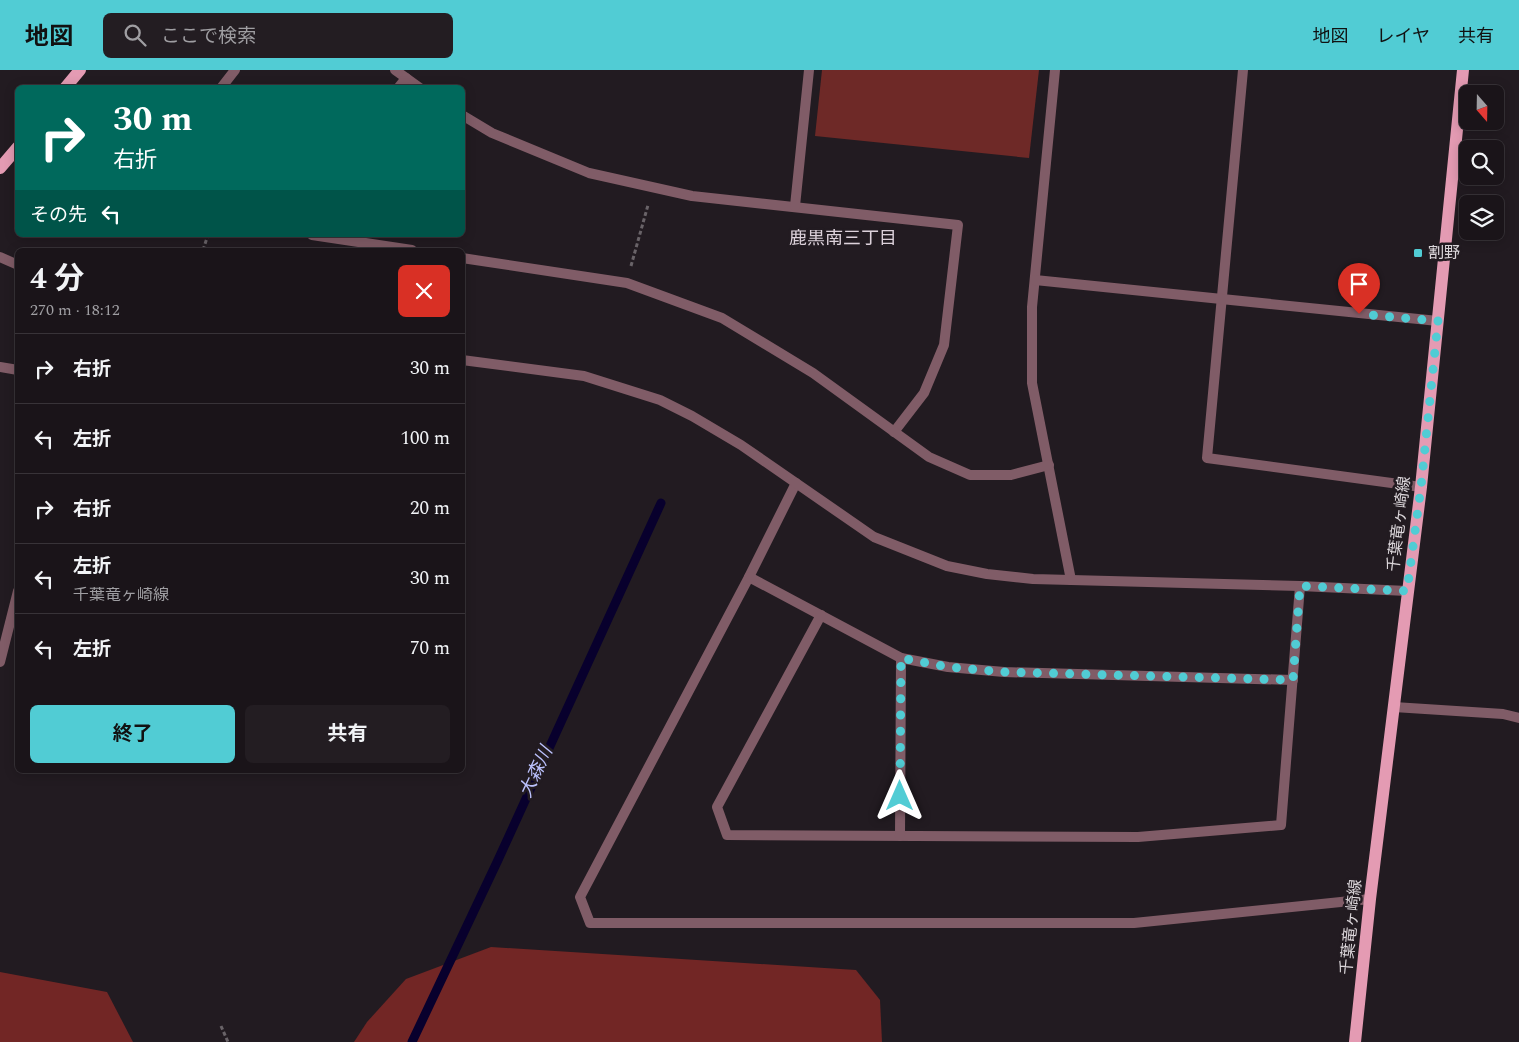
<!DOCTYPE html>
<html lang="ja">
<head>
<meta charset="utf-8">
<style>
  :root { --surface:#1a1419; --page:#231d22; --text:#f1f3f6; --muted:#9f9ea2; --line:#383338; --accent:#51ccd4 }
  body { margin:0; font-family:Spectral,"Noto Sans JP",serif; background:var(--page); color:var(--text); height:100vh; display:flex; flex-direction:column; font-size:19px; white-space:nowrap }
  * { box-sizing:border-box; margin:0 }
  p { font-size:16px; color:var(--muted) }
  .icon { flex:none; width:28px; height:28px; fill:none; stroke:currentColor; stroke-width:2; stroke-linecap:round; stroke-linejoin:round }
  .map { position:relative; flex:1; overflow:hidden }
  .drawer { position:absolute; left:15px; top:178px; width:450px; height:525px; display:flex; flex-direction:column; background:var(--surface); border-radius:8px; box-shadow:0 2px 12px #0003,0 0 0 1px var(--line) }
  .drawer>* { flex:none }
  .guide { position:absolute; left:15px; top:15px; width:450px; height:152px; border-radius:8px; box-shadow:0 2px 12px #0003,0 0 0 1px var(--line); background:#00695c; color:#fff; overflow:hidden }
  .needle { width:32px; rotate:160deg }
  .fabs { position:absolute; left:1459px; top:15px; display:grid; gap:10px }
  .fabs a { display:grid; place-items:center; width:45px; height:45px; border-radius:8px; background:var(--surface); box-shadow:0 2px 12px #0003,0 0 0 1px var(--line); font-size:25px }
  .pin { position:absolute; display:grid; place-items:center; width:42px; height:42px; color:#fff; margin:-51px -21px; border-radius:50% 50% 50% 0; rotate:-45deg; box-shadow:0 0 5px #0007 }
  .pin .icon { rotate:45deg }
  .me { position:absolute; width:55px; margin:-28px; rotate:0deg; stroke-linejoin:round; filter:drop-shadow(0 0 4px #0008) }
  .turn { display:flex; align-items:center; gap:18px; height:105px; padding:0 15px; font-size:22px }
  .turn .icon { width:65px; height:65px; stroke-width:2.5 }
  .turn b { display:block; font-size:35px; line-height:42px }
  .then { display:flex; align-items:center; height:48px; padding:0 15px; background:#0003; gap:10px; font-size:19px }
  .round { display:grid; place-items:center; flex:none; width:52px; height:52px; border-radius:8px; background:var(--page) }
  .head { display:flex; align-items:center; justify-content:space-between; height:85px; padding:0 15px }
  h1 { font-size:30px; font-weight:700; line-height:38px }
  .cta { display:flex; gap:10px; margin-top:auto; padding:10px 15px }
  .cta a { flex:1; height:58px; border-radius:8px; background:var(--accent); color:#111; font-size:20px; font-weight:700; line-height:58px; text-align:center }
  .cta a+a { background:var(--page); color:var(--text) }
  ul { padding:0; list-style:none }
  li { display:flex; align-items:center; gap:15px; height:70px; padding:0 15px; border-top:1px solid var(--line) }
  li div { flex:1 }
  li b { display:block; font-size:19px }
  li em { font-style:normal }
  header { display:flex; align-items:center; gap:30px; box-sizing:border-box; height:70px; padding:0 25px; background:var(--accent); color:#111 }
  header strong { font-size:24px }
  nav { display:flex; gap:28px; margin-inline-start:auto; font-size:18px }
  .search { width:350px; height:45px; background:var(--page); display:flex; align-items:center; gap:12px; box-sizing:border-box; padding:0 18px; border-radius:8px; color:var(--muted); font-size:19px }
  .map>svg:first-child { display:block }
</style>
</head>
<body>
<header>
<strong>地図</strong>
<div class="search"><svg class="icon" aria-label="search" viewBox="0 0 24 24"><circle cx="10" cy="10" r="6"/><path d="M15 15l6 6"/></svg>ここで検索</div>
<nav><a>地図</a><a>レイヤ</a><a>共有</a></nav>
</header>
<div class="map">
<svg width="1519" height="972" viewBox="0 0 1519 972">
  <rect width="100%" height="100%" fill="#221b21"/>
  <polygon fill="#6e2927" points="822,0 1039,0 1029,88 815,66"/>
  <g fill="#722625">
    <polygon points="491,877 856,900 880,930 882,972 354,972 367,952 406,909"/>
    <polygon points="0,902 107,922 133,972 0,972"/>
  </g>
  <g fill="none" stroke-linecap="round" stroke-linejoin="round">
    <polyline stroke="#08002d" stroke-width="9" points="412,972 498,790 661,433"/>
    <g stroke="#696368" stroke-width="3" stroke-dasharray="4 2.5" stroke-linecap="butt">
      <polyline points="203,180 208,165"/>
      <polyline points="631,196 648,135"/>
      <polyline points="221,956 228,972"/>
    </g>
    <g stroke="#805c67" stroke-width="10">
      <polyline points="395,0 420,18"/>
      <polyline points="1055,0 1032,237 1032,313 1071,510"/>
      <polyline points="1243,0 1207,388 1421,417"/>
      <polyline points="221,18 235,0"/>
      <polyline points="398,18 406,8"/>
      <polyline points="462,45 492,63 589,103 692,126 958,155 944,275 924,323 894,362"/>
      <polyline points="795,136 809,0"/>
      <polyline points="312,165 412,180"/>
      <polyline points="462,188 627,213 722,248 813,303 929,387 970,405 1011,405 1049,395"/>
      <polyline points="1035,210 1438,251"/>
      <polyline points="0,297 18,300"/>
      <polyline points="796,413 749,507 580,827 590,853 1134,853 1370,829"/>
      <polyline points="749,507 901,588 948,597 1004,602 1293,610"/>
      <polyline points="821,545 717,737 727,765 1138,767 1281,755 1300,516"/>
      <polyline points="0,592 18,521"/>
      <polyline points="1394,637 1503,644 1519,648"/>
      <polyline points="900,766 901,588"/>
    </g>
    <g stroke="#805c67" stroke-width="10">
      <polyline points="0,187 18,195"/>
      <polyline points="462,290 584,306 660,330 692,346 741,375 874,467 947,496 987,504 1033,509 1300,516 1407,521"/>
    </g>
    <g stroke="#e49bb3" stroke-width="12">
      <polyline points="65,18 80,0"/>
      <polyline points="0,98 18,77"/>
      <polyline points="1355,972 1370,829 1421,417 1463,0"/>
    </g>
  </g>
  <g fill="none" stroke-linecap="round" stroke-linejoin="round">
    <polyline stroke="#51ccd4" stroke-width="9" stroke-dasharray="0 16.2" points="900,726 901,588 948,597 1004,602 1293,610 1300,516 1407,521 1421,417 1438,251 1359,244"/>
  </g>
  <rect fill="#51ccd4" stroke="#221b21" stroke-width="2" x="1413" y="178" width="10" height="10" rx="2.5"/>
  <g text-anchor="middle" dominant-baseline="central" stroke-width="5" stroke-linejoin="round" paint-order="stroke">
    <g font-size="16" fill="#dcd7db" stroke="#221b21" text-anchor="start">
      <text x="1428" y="183">割野</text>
    </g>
    <g font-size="16" fill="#dcd7db" stroke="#221b21">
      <text transform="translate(1399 454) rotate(-83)">千葉竜ヶ崎線</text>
      <text transform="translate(1351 857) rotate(-84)">千葉竜ヶ崎線</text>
    </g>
    <g font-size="18" fill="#dcd1da" stroke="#221b21">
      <text x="843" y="168">鹿黒南三丁目</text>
    </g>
    <g font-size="18" font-style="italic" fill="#bbc1fc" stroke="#221b21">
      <text transform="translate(536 702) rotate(-65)">大森川</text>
    </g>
  </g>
</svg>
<div class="fabs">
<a><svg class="needle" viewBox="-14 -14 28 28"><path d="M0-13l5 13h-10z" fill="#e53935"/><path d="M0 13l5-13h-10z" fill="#9f9ea2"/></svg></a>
<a><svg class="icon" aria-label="search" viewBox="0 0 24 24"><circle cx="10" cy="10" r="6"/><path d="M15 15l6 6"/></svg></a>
<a><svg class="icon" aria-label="layers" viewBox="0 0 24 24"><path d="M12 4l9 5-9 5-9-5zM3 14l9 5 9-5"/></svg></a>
</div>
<div class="pin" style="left:1359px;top:244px;background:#d93025"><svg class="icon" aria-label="arrive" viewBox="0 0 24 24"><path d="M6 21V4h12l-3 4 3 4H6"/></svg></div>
<svg class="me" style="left:900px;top:726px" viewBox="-20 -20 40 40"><path d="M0-17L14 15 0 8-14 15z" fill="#51ccd4" stroke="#fff" stroke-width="4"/></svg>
<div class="guide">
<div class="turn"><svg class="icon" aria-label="right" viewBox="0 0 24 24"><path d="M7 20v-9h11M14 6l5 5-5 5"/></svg><div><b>30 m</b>右折</div></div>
<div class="then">その先<svg class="icon" aria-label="left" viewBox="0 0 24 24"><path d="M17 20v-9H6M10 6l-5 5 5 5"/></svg></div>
</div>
<section class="drawer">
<div class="head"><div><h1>4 分</h1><p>270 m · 18:12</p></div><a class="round" style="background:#d93025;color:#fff"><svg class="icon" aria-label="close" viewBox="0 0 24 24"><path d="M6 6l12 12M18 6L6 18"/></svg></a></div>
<ul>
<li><svg class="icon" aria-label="right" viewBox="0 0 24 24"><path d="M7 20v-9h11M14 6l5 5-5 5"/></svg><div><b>右折</b></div><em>30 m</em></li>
<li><svg class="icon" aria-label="left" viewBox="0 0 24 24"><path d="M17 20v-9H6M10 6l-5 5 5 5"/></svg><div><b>左折</b></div><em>100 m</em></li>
<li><svg class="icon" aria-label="right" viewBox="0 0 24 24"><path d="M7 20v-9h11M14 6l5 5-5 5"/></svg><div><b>右折</b></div><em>20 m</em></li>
<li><svg class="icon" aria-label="left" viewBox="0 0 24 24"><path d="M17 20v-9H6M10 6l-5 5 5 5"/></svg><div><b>左折</b><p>千葉竜ヶ崎線</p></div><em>30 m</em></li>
<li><svg class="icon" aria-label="left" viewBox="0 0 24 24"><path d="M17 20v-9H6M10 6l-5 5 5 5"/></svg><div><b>左折</b></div><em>70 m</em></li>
</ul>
<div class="cta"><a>終了</a><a>共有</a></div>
</section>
</div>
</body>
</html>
